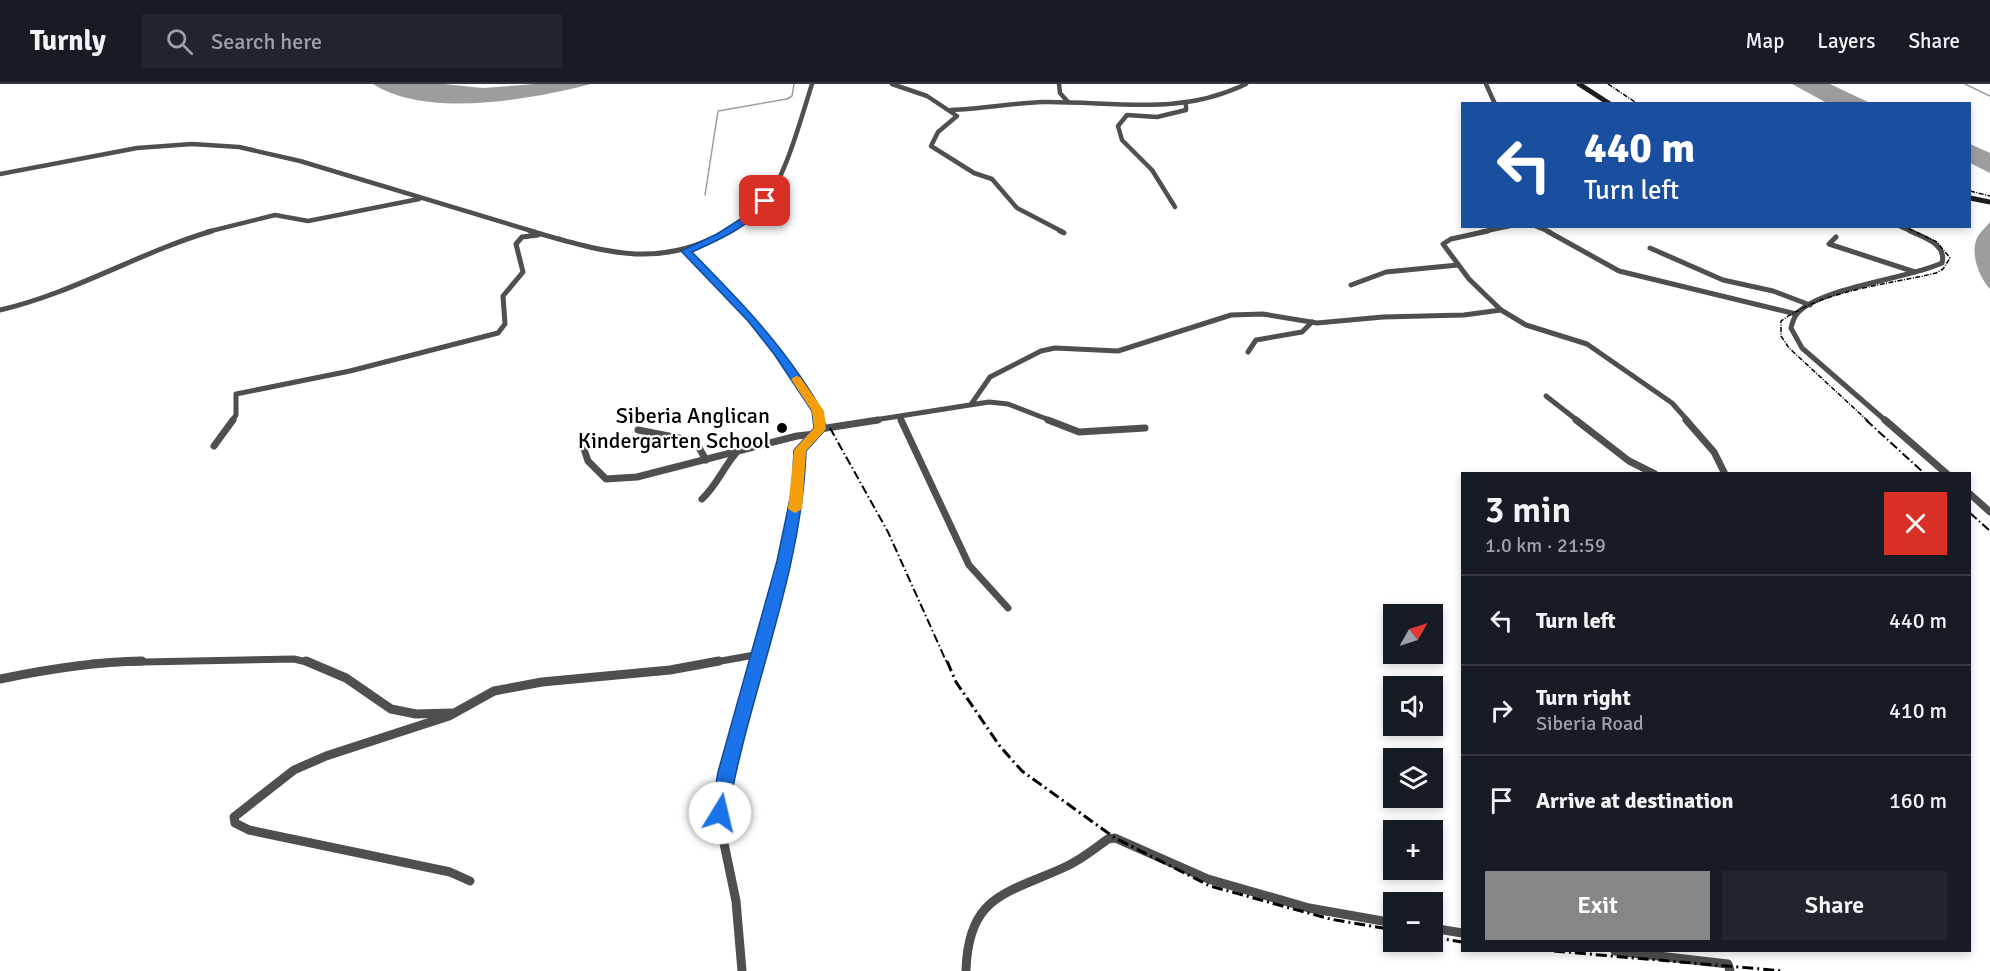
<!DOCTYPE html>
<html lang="en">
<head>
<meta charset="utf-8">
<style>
  :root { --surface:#171b24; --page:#20242c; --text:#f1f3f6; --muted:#9ea1a6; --line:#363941; --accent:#858687 }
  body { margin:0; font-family:Signika,sans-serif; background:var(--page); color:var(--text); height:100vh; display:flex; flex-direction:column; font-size:22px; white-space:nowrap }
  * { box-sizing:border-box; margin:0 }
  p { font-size:20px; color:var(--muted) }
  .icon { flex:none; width:33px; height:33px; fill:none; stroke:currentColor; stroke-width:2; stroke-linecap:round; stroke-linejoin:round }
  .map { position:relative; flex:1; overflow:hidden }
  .side { position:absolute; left:1461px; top:388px; width:510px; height:480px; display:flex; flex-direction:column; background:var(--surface); border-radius:0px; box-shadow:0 3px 9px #0003 }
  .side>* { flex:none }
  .hud { position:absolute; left:1461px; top:18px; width:510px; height:126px; border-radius:0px; box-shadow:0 3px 9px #0003; background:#1a4fa0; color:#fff; overflow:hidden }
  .needle { width:39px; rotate:51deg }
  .fabs { position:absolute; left:1383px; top:520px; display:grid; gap:12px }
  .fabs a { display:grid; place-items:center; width:60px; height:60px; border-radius:0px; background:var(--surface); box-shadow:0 3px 9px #0003; font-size:30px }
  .pin { position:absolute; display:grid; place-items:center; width:51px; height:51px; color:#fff; margin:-26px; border-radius:12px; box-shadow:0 3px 9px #0006 }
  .me { position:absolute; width:66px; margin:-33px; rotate:9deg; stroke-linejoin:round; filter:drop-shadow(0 0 4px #0008) }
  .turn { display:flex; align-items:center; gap:21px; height:126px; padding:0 24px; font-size:27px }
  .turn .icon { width:78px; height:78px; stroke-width:2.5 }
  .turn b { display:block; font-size:42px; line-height:51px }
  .round { display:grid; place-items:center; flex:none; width:63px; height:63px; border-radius:0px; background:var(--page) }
  .summary { display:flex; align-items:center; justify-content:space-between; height:102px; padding:0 24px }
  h1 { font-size:36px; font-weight:600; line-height:45px }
  .primary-button { display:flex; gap:12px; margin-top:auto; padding:12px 24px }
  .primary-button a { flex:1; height:69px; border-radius:0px; background:var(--accent); color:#fff; font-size:24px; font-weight:600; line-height:69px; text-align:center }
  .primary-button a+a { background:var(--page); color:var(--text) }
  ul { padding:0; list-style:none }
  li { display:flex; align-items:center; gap:18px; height:90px; padding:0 24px; border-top:2px solid var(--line) }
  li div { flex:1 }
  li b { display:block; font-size:22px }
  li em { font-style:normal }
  header { display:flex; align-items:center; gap:36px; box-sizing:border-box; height:84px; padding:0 30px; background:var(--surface); border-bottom:2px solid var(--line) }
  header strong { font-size:28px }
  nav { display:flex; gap:33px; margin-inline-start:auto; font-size:21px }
  .search { width:420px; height:54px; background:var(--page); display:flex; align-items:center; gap:15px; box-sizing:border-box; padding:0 21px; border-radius:0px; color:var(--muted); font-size:22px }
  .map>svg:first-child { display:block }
</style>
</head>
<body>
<header>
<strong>Turnly</strong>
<div class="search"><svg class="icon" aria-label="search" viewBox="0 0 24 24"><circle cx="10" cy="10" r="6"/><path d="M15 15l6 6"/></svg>Search here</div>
<nav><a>Map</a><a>Layers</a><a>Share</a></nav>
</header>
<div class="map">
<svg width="1990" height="887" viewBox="0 0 1990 887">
  <rect width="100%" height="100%" fill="#fff"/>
  <g fill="#9d9d9d">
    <path d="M373,0H444L483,4L535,0H591C533,15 427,35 373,0Z"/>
    <polygon points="1792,0 1830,0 1870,19 1827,19"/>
    <polygon points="1970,60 1990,69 1990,89 1970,79"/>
    <path d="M1990,138V205C1979,193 1970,170 1977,154C1980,148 1986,143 1990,138Z"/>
  </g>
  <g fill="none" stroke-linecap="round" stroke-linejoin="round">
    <g stroke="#9d9d9d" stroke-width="1.5">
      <polyline points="1965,0 1990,12"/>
      <polyline points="705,111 718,27 787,15 792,12 794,0"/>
    </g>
    <g stroke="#4f4f4f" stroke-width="4.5">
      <polyline points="892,0 927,12 957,32 938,48 931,62 974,89 992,95 1017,124 1063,148"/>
      <polyline points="1059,0 1060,9 1068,18"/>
      <polyline points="1486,0 1495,20"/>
      <path d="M951,26C982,25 1012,19 1043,18C1114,17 1178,33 1246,0"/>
      <polyline points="0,90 137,64 192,60 239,63 300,77 535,148"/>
      <polyline points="1175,123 1152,86 1122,56 1118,42 1127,31 1157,33 1186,26 1186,21"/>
      <polyline points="1535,142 1550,148"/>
      <polyline points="1899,142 1913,148"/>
      <polyline points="207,148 275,131 308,137 419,115"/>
      <path d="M725,148C736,142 750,135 760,125C784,100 801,34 812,0"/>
      <polyline points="1481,148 1510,142"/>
    </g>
    <g stroke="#4f4f4f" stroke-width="5">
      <path d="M530,147C602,167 657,187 727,147"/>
      <polyline points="1060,147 1064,149"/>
      <polyline points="1488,147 1451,155 1443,160 1469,195 1501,226 1526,241 1587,260 1672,319 1688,337"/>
      <polyline points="1547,147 1619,187 1796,230"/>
      <polyline points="1836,153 1829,160 1915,188"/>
      <polyline points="1650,164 1723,196 1773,207 1810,221"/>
      <path d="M686,167C729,211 801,279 818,337"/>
      <polyline points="1351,201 1386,188 1458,181"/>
      <path d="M0,226C74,209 140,168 212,147"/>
      <polyline points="1248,268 1256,256 1302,248 1312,238"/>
      <polyline points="1546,312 1578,337"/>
      <polyline points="972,319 990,293 1041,267 1055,264 1118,267 1231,231 1263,230 1317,239 1383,233 1464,231 1501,226"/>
      <polyline points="900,333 902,337"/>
      <polyline points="232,337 236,331 236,310 350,287 498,249 505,240 503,212 523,188 516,160 522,153 538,151"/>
      <polyline points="868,337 989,318 1008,320 1052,337"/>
      <path d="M1886,337L1802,264L1791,244C1792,240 1794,234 1796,231C1816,204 1908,195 1942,179C1947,160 1923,153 1910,147"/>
    </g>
    <g stroke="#4f4f4f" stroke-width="7">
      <polyline points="901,336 969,481 1008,524"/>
      <polyline points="1048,336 1079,348 1145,344"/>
      <polyline points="1576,336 1629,377 1655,390"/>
      <polyline points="1686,336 1714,368 1725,390"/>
      <polyline points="1885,336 1947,390"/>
      <polyline points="820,345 878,336"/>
      <polyline points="638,346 689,356 697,360 706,376"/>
      <polyline points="214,362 233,336"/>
      <polyline points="584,365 588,377 606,395 637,393 797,352 815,350"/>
      <polyline points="1970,410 1990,428"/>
      <path d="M702,415C717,401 723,384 736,369"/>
      <polyline points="93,579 294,575 311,579"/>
      <polyline points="710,579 760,570"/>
      <polyline points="757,579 789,455 800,366 820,345 818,336"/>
    </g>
    <g stroke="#4f4f4f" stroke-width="9">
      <polyline points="306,577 346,594 391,625 416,630 451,629"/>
      <path d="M0,595C48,585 93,578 142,577"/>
      <polyline points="470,797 450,788 249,746 235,739 234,733 294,686 326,672 449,632 494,607 542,598 670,586 719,577"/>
      <polyline points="1432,844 1462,849"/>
      <polyline points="1615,867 1728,880 1730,887"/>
      <polyline points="742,887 736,817 721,745 721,717 758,577"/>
      <path d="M966,887C968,811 1006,810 1065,783C1081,776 1094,765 1108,755L1115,754L1208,795L1309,824L1394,839"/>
    </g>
    <g stroke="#1c1c1c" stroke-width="5">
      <polyline points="1579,0 1610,20"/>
      <polyline points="1970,114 1990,118"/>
    </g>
    <g stroke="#000" stroke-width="1.5" stroke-dasharray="5 1.5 1 1.5" stroke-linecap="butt">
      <polyline points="1608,0 1638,20"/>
      <polyline points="1970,107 1990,112"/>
      <path d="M1868,337L1789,264L1781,252V237C1824,206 1885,201 1936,189L1943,185L1950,174L1937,158L1903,142"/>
    </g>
    <g stroke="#000" stroke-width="2" stroke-dasharray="9 3 1.5 3" stroke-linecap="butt">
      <polyline points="1866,336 1925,390"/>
      <polyline points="830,344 888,448 947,579"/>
      <polyline points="1970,429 1990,447"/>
    </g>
    <g stroke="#000" stroke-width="3" stroke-dasharray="11 4 2 4" stroke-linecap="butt">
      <polyline points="947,577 956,598 999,661 1022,687 1115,754 1210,802 1330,835 1394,846"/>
      <polyline points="1432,853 1462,858"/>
      <polyline points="1554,867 1784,887"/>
    </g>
  </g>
  <path fill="#1a73e8" stroke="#114b97" stroke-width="1.5" d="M762,115L770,117C750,142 721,155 692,168C731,208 769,246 800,292C812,310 823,324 826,345L806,367C802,491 749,607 728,729L726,734H713L711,729L718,688L777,477L792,405L794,366L814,344L812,327L774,270L748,237L681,167L717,150L750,129Z"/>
  <polygon fill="#f59e0b" points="796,292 800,293 824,327 826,345 806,367 802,425 795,429 788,425 794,366 814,344 812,327 791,295"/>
  <circle fill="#000" stroke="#fff" stroke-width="2" cx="782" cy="344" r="6"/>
  <g text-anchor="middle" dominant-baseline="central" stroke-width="4.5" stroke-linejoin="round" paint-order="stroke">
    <g font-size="22" fill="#000" stroke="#fff" text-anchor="end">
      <text x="770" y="331">Siberia Anglican<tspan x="770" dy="25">Kindergarten School</tspan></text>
    </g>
  </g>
</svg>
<div class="fabs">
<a><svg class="needle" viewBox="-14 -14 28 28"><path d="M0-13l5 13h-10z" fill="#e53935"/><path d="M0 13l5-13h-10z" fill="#9ea1a6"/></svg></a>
<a><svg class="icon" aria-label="sound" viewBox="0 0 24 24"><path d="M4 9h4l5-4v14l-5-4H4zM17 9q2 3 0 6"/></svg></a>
<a><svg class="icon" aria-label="layers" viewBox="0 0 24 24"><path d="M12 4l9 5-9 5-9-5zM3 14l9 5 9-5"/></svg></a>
<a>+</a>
<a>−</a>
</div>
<div class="pin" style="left:765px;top:117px;background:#d93025"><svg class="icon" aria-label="arrive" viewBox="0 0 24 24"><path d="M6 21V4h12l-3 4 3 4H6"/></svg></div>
<svg class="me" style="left:720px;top:729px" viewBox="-20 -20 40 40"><circle r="19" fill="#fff"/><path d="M0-13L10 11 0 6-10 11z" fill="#1a73e8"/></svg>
<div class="hud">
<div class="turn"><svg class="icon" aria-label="left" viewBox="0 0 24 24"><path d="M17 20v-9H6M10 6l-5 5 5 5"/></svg><div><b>440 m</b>Turn left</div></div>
</div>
<section class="side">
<div class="summary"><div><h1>3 min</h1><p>1.0 km · 21:59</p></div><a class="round" style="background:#d93025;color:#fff"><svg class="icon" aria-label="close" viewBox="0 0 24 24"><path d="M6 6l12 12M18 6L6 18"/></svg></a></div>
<ul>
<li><svg class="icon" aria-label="left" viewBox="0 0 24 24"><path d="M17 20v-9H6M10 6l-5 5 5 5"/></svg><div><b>Turn left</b></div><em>440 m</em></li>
<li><svg class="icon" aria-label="right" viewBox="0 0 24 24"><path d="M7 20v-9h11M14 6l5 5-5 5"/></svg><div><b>Turn right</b><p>Siberia Road</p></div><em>410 m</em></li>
<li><svg class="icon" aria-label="arrive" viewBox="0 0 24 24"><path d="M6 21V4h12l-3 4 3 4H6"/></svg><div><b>Arrive at destination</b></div><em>160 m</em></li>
</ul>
<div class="primary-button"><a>Exit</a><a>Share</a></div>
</section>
</div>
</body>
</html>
